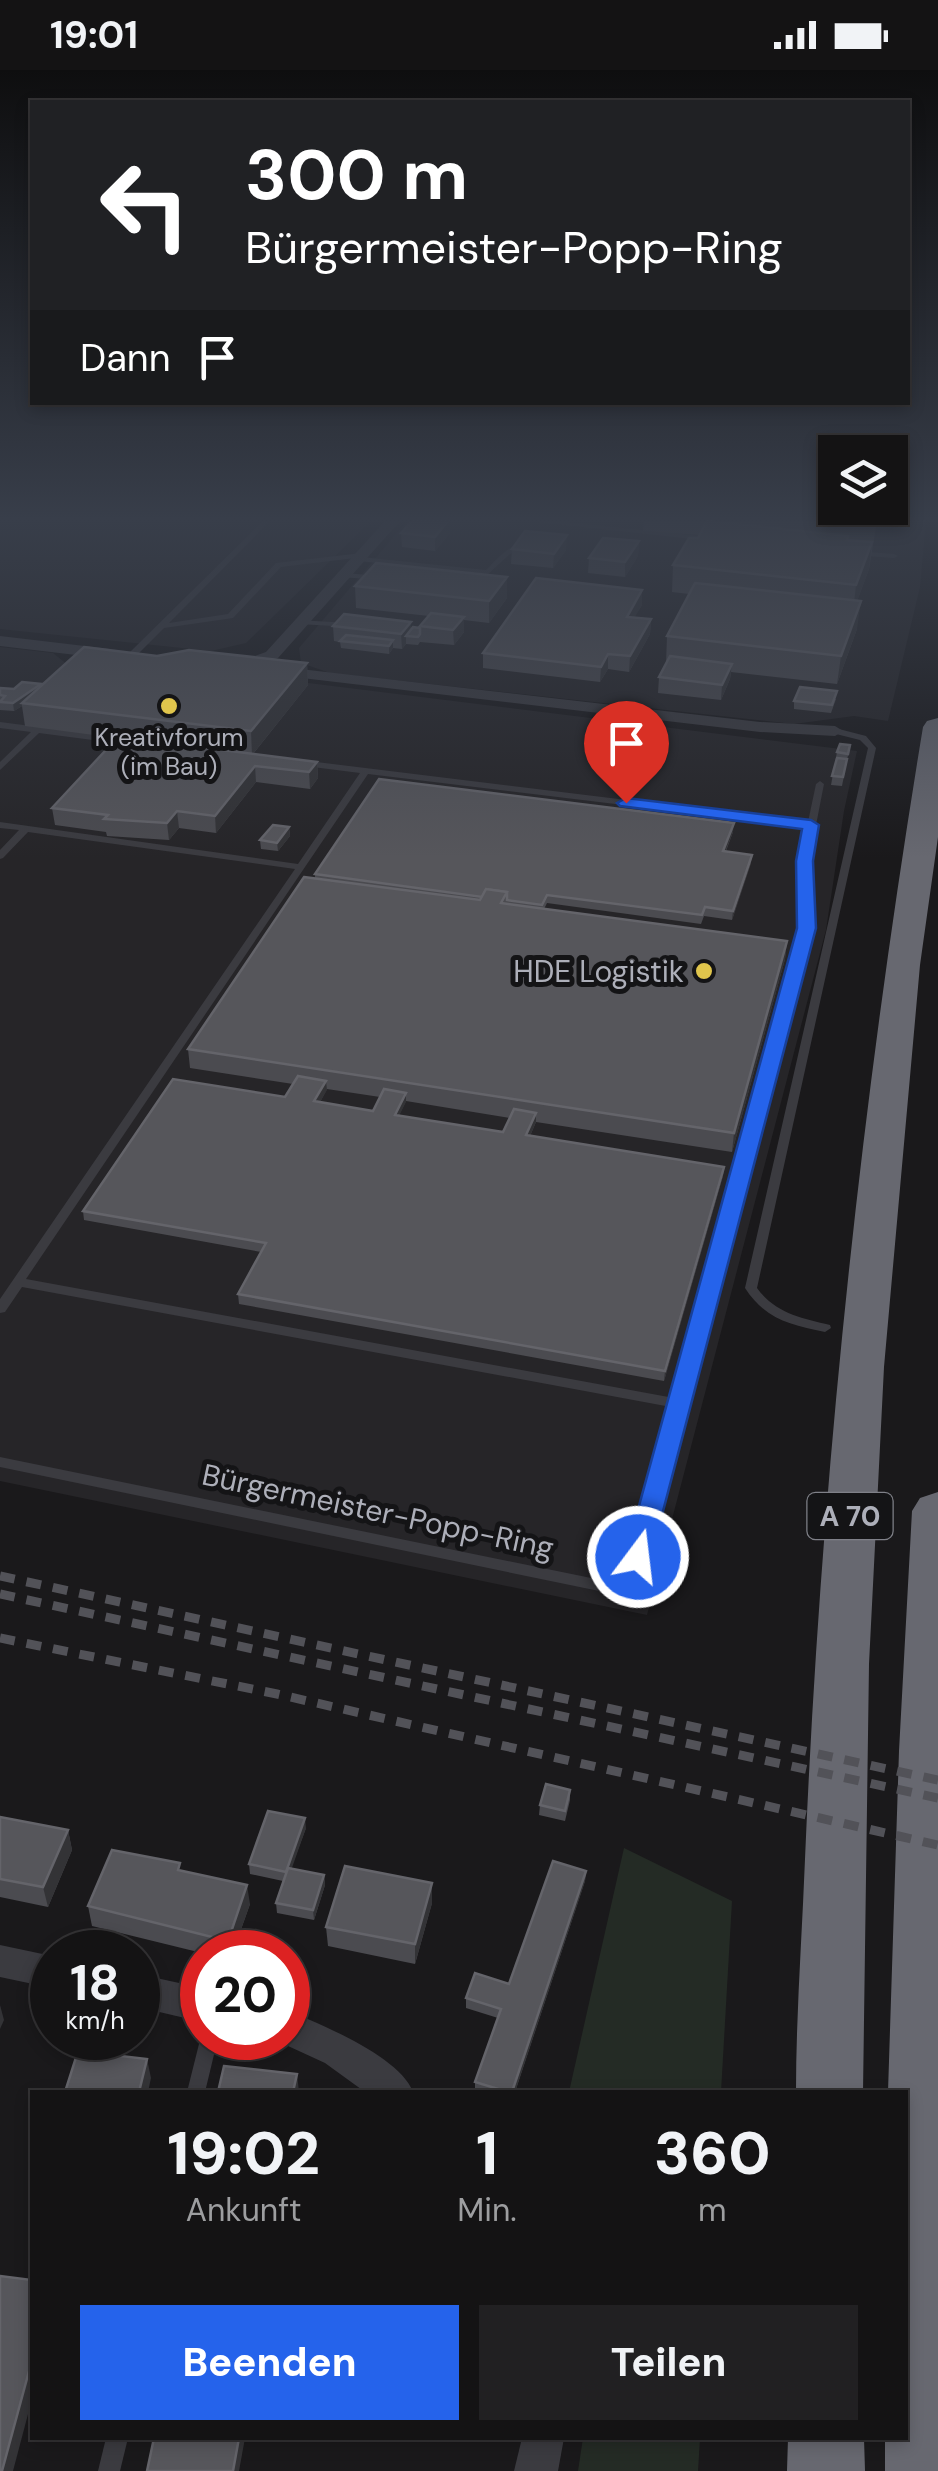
<!DOCTYPE html>
<html lang="de">
<head>
<meta charset="utf-8">
<style>
  :root { --surface:#141314; --page:#212022; --text:#f1f3f6; --muted:#9d9ea0; --line:#333234; --accent:#2563eb }
  body { margin:0; font-family:"DM Sans",sans-serif; background:var(--page); color:var(--text); height:100vh; display:flex; flex-direction:column; font-size:38px; white-space:nowrap }
  * { box-sizing:border-box; margin:0 }
  p { font-size:32px; color:var(--muted) }
  .icon { flex:none; width:55px; height:55px; fill:none; stroke:currentColor; stroke-width:2; stroke-linecap:round; stroke-linejoin:round }
  .map { position:relative; flex:1; overflow:hidden }
  .panel { position:absolute; left:30px; top:2020px; width:878px; height:350px; display:flex; flex-direction:column; background:var(--surface); border-radius:0px; box-shadow:0 5px 15px #0003,0 0 0 2px var(--line) }
  .panel>* { flex:none }
  .guide { position:absolute; left:30px; top:30px; width:880px; height:305px; border-radius:0px; box-shadow:0 5px 15px #0003,0 0 0 2px var(--line); background:#202124; color:#fff; overflow:hidden }
  .tools { position:absolute; left:818px; top:365px; display:grid; gap:20px }
  .tools a { display:grid; place-items:center; width:90px; height:90px; border-radius:0px; background:var(--surface); box-shadow:0 5px 15px #0003,0 0 0 2px var(--line); font-size:50px }
  .speed { position:absolute; left:30px; top:1860px; display:flex; gap:20px; font-size:50px; font-weight:700; text-align:center }
  .speed>* { display:grid; place-content:center; width:130px; height:130px; border-radius:50%; background:var(--surface); box-shadow:0 5px 15px #0003,0 0 0 2px var(--line); line-height:1 }
  .speed small { font-size:25px; font-weight:400 }
  .speed .limit { border:15px solid #d22; background:#fff; color:#111 }
  .pin { position:absolute; display:grid; place-items:center; width:85px; height:85px; color:#fff; margin:-102px -42px; border-radius:50% 50% 50% 0; rotate:-45deg; box-shadow:0 0 10px #0007 }
  .pin .icon { rotate:45deg }
  .me { position:absolute; width:110px; margin:-55px; rotate:15deg; stroke-linejoin:round; filter:drop-shadow(0 0 8px #0008) }
  .turn { display:flex; align-items:center; gap:35px; height:210px; padding:0 50px; font-size:45px }
  .turn .icon { width:130px; height:130px; stroke-width:2.5 }
  .turn b { display:block; font-size:70px; line-height:85px }
  .then { display:flex; align-items:center; height:95px; padding:0 50px; background:#0003; gap:20px; font-size:38px }
  .eta { display:flex; justify-content:space-evenly; align-items:center; height:170px; text-align:center }
  .eta b { font-size:60px; font-weight:800; line-height:70px }
  .button { display:flex; gap:20px; margin-top:auto; padding:20px 50px }
  .button a { flex:1; height:115px; border-radius:0px; background:var(--accent); color:#fff; font-size:40px; font-weight:800; line-height:115px; text-align:center }
  .button a+a { background:var(--page); color:var(--text) }
  .status { display:flex; justify-content:space-between; align-items:center; height:70px; padding:0 50px; background:var(--surface); direction:ltr }
  .status svg { height:28px; fill:currentColor }
  .map>svg:first-child { display:block }
</style>
</head>
<body>
<div class="status"><b>19:01</b><svg viewBox="0 0 49 12"><path d="M0 12V9h3v3zM5 12V6h3v6zM10 12V3h3v9zM15 12V0h3v12zM26 1h20v11H26zM47 4h2v5h-2z"/></svg></div>
<div class="map">
<svg width="938" height="2401" viewBox="0 0 938 2401">
  <rect width="100%" height="100%" fill="#1a191b"/>
  <g fill="#262528">
    <polygon points="0,451 371,451 246,573 211,581 0,559"/>
    <polygon points="407,451 926,451 920,517 888,651 854,646 794,654 330,603 301,593 299,578"/>
    <polygon points="0,577 53,583 68,595 195,599 857,681 844,741 826,860 647,1545 0,1411"/>
  </g>
  <g fill="#242b25">
    <polygon points="624,1778 732,1831 721,2022 569,2022"/>
    <polygon points="583,2368 700,2368 698,2401 578,2401"/>
  </g>
  <g fill="none" stroke-linecap="round" stroke-linejoin="round">
    <g fill="#3b3b40" fill-rule="evenodd">
      <path d="M263,451H270L169,553L228,544L276,493L362,483L366,485L361,487L486,500C499,487 513,470 532,473L510,484L488,504L358,491L355,488L281,497L233,548L164,558L134,588H128V584Z"/>
      <polygon points="527,451 555,451 711,467 714,469 711,471"/>
      <polygon points="856,481 894,484 898,486 894,488 853,485 852,483"/>
      <polygon points="344,503 381,506 385,508 381,510 341,507 341,503"/>
      <polygon points="296,550 351,553 355,555 351,557 299,554 295,552"/>
      <polygon points="0,652 131,669 135,672 131,675 39,663 0,700 0,692 31,662 0,658"/>
      <path d="M835,658L866,666L876,678L757,1218C775,1243 801,1248 830,1255L831,1258L825,1262C790,1255 765,1249 745,1218L868,678L860,670L832,663V659Z"/>
      <path d="M300,690L808,752L816,714L820,711L824,714L809,791L811,857L645,1487L609,1520L604,1522L0,1397V1387L601,1510L631,1484L671,1337L22,1217L5,1242L0,1243V1229L295,799L28,762L3,788L0,789V780L19,760L0,758V752L298,794L360,703L297,695V691ZM368,704L806,757L799,791L801,857L674,1328L26,1209Z"/>
      <polygon points="202,1962 202,1968 218,1968 205,2022 187,2022"/>
      <polygon points="106,2368 128,2368 120,2401 98,2401"/>
    </g>
    <g fill="#3b3b40" fill-rule="evenodd">
      <polygon points="385,451 400,451 278,588 238,598 238,592 266,582"/>
      <polygon points="0,566 110,579 118,584 110,589 0,576"/>
      <polygon points="274,596 760,652 835,656 843,661 835,666 760,662 268,604 268,598"/>
      <polygon points="0,1875 52,1886 52,1918 0,1907"/>
      <polygon points="138,1904 202,1918 202,1952 138,1937"/>
      <path d="M288,1941C323,1955 400,1987 413,2022H365L325,1993L275,1970L288,1968Z"/>
      <polygon points="522,2368 564,2368 558,2401 514,2401"/>
    </g>
    <g fill="#676870" fill-rule="evenodd">
      <path d="M938,648V767L920,895L884,1297L869,1594L863,2022H796C796,1945 802,1867 805,1789C821,1409 861,1032 923,657L927,651Z"/>
      <polygon points="938,1422 938,2401 885,2401 885,2368 905,2368 905,2022 888,2022 899,1681 912,1441 920,1428"/>
      <polygon points="788,2368 864,2368 865,2401 787,2401"/>
    </g>
    <g stroke="#525258" stroke-width="9" stroke-dasharray="15 12" stroke-linecap="butt">
      <polyline points="0,1506 938,1710"/>
      <polyline points="0,1524 938,1728"/>
      <polyline points="0,1568 277,1624 938,1775"/>
    </g>
  </g>
  <g fill="#4b4b50" fill-rule="evenodd">
    <polygon points="644,451 877,451 869,499 857,531 857,559 837,614 731,602 730,609 721,630 658,623 659,607 666,594 667,566 689,524 672,522 673,495 700,465 643,461"/>
    <polygon points="401,463 450,463 435,481 402,477"/>
    <polygon points="639,471 638,486 625,507 588,503 589,488"/>
    <polygon points="512,479 566,480 553,498 511,494"/>
    <polygon points="507,507 507,528 489,553 464,550 464,562 454,575 420,572 418,575 406,574 402,579 393,578 389,584 341,578 340,572 334,571 333,556 411,552 411,559 420,558 429,546 356,538 355,516"/>
    <polygon points="642,535 634,547 651,549 650,564 629,602 608,599 600,612 483,598 483,583"/>
    <polygon points="157,586 307,593 308,615 253,684 317,692 318,708 310,719 256,712 216,763 179,758 169,770 107,766 106,762 55,755 52,738 117,668 25,656 22,636 14,641 0,640 0,618 14,619 41,614"/>
    <polygon points="836,629 831,643 794,639 794,631"/>
    <polygon points="850,675 842,716 831,715 837,682"/>
    <polygon points="289,757 290,766 278,781 261,779 260,770"/>
    <path d="M733,762L726,781L751,793L732,850L704,846L701,854L547,833L544,839L787,871L785,889L732,1082L536,1052L530,1066L724,1097L723,1106L664,1311L239,1234L238,1224L261,1182L84,1150L83,1141L285,1027L293,1014L190,998L188,979L315,808V804ZM327,1019L380,1027L373,1041L320,1032ZM406,1031L510,1048L503,1062L399,1045Z"/>
    <polygon points="570,1720 570,1730 565,1751 539,1745 540,1735"/>
    <polygon points="0,1747 68,1760 72,1780 48,1837 0,1827"/>
    <polygon points="306,1758 291,1798 324,1805 325,1815 314,1850 277,1843 276,1833 283,1811 250,1804 249,1794"/>
    <polygon points="182,1801 250,1834 233,1882 202,1883 92,1856 88,1836"/>
    <polygon points="586,1801 585,1811 515,2022 475,2021 475,2012 498,1948 466,1938 466,1928 509,1914"/>
    <polygon points="432,1833 415,1894 328,1876 326,1857"/>
  </g>
  <g fill="#333336">
    <polygon points="448,451 450,451 450,463 435,481 435,467"/>
    <polygon points="567,465 566,480 553,498 554,484"/>
    <polygon points="639,471 638,486 625,507 625,492"/>
    <polygon points="872,472 869,499 853,542 856,515"/>
    <polygon points="507,507 507,528 489,553 489,531"/>
    <polygon points="642,520 642,535 626,562 627,547"/>
    <polygon points="861,531 857,559 837,614 841,586"/>
    <polygon points="464,547 464,562 454,575 453,560"/>
    <polygon points="651,549 650,564 629,602 630,586"/>
    <polygon points="411,552 411,566 406,566 406,574 402,579 401,564"/>
    <polygon points="393,570 393,578 389,584 389,576"/>
    <polygon points="608,584 608,599 600,612 601,597"/>
    <polygon points="307,593 308,615 252,685 251,661"/>
    <polygon points="732,594 730,609 721,630 722,615"/>
    <polygon points="41,614 42,622 22,633 22,636 14,641 13,633"/>
    <polygon points="317,692 318,708 310,719 309,702"/>
    <polygon points="255,696 256,712 216,763 215,746"/>
    <polygon points="177,741 179,758 169,770 167,753"/>
    <polygon points="734,753 733,762 722,790 723,781"/>
    <polygon points="289,757 290,766 278,781 277,773"/>
    <polygon points="752,785 751,793 732,850 733,841"/>
    <polygon points="787,871 785,889 732,1082 734,1063"/>
    <polygon points="326,1011 327,1020 315,1041 314,1031"/>
    <polygon points="406,1023 406,1032 395,1054 395,1045"/>
    <polygon points="536,1043 536,1052 526,1075 526,1065"/>
    <polygon points="724,1097 723,1106 664,1311 665,1301"/>
    <polygon points="305,1748 306,1758 287,1812 286,1802"/>
    <polygon points="68,1760 72,1780 48,1837 43,1817"/>
    <polygon points="586,1801 585,1811 515,2022 512,2022"/>
    <polygon points="324,1805 325,1815 314,1850 313,1840"/>
    <polygon points="432,1813 432,1833 415,1894 415,1874"/>
    <polygon points="247,1815 250,1834 233,1882 229,1882 228,1871"/>
    <polygon points="0,1935 4,1950 0,1959"/>
    <polygon points="147,1989 151,2008 148,2022 139,2022"/>
    <polygon points="297,2004 299,2022 293,2022"/>
    <polygon points="32,2290 32,2329 13,2401 2,2401"/>
    <polygon points="239,2368 245,2368 239,2401 233,2401"/>
  </g>
  <g fill="#56565b" stroke="#64646a" stroke-width="2.5">
    <polygon points="412,451 448,451 435,467 401,463"/>
    <polygon points="707,451 848,466 847,470 872,472 856,515 673,495 689,468 698,468"/>
    <polygon points="525,461 567,465 554,484 512,479"/>
    <polygon points="603,468 639,471 625,492 589,488"/>
    <polygon points="376,493 507,507 489,531 355,516"/>
    <polygon points="536,508 642,520 627,547 651,549 630,586 608,584 601,597 483,583"/>
    <polygon points="695,513 861,531 841,586 667,566"/>
    <polygon points="431,543 464,547 453,560 420,556"/>
    <polygon points="344,544 411,552 401,564 333,556"/>
    <polygon points="413,557 420,558 420,564 418,567 406,566"/>
    <polygon points="346,565 393,570 389,576 340,571"/>
    <polygon points="84,577 157,586 189,580 307,593 251,661 22,633"/>
    <polygon points="670,586 732,594 722,615 659,607"/>
    <polygon points="22,612 41,614 13,633 0,632 5,626 0,625 0,618 14,619"/>
    <polygon points="800,617 837,621 832,635 794,631"/>
    <polygon points="118,667 317,692 309,702 255,696 215,746 177,741 167,753 104,749 108,745 52,738"/>
    <polygon points="840,674 850,675 848,684 837,682"/>
    <polygon points="837,688 847,689 843,707 832,706"/>
    <polygon points="379,709 734,753 723,781 752,785 733,841 705,837 702,845 547,825 542,835 507,830 507,822 486,819 482,827 315,804"/>
    <polygon points="273,755 289,757 277,773 260,770"/>
    <polygon points="304,807 480,830 486,819 507,822 501,833 787,871 734,1063 188,979"/>
    <polygon points="298,1006 326,1011 314,1031 373,1041 384,1019 406,1023 395,1045 503,1062 514,1039 536,1043 526,1065 724,1097 665,1301 238,1224 266,1173 83,1141 173,1009 285,1027"/>
    <polygon points="546,1714 570,1720 565,1741 540,1735"/>
    <polygon points="268,1741 305,1748 286,1802 249,1794"/>
    <polygon points="0,1747 68,1760 43,1817 0,1809"/>
    <polygon points="112,1780 180,1793 178,1800 247,1815 228,1871 88,1836"/>
    <polygon points="553,1791 586,1801 512,2022 508,2022 475,2012 501,1939 466,1928 475,1903 509,1914"/>
    <polygon points="345,1796 432,1813 415,1874 326,1857"/>
    <polygon points="288,1798 324,1805 313,1840 276,1833"/>
    <polygon points="78,1981 147,1989 139,2022 65,2022"/>
    <polygon points="224,1996 297,2004 293,2022 218,2022"/>
    <polygon points="0,2206 32,2210 32,2290 2,2401 0,2401"/>
    <polygon points="154,2368 239,2368 233,2401 147,2401"/>
  </g>
  <linearGradient id="sky" x2="0" y2="1"><stop stop-color="#0e0e0f"/><stop offset="0.57" stop-color="#383e4a"/><stop offset="1" stop-color="#383e4a" stop-opacity="0"/></linearGradient>
  <rect width="938" height="788" fill="url(#sky)"/>
  <polygon fill="#2563eb" stroke="#184099" stroke-width="2.5" points="626,728 811,750 819,755 813,791 816,858 651,1487 647,1494 629,1494 625,1487 797,858 796,791 802,759 620,736 617,733"/>
  <g fill="#e0c54c" stroke="#141416" stroke-width="4">
    <circle cx="169" cy="636" r="10"/>
    <circle cx="704" cy="901" r="10"/>
  </g>
  <g text-anchor="middle" dominant-baseline="central" stroke-width="10" stroke-linejoin="round" paint-order="stroke">
    <g font-size="25" fill="#adafb9" stroke="#141416">
      <text x="169" y="667">Kreativforum<tspan x="169" dy="29">(im Bau)</tspan></text>
    </g>
    <rect fill="#141416" stroke="#7f8088" stroke-width="2.5" x="807.5" y="1423" width="85" height="46" rx="8"/>
    <g font-size="28" font-weight="bold" fill="#adafb9">
      <text x="850" y="1446">A 70</text>
    </g>
    <g font-size="30" fill="#adafb9" stroke="#141416" text-anchor="end">
      <text x="684" y="901">HDE Logistik</text>
    </g>
    <g font-size="30" fill="#adafb9" stroke="#141416">
      <text transform="translate(378 1441) rotate(12)">Bürgermeister-Popp-Ring</text>
    </g>
  </g>
</svg>
<div class="tools">
<a><svg class="icon" aria-label="layers" viewBox="0 0 24 24"><path d="M12 4l9 5-9 5-9-5zM3 14l9 5 9-5"/></svg></a>
</div>
<div class="speed"><div>18<small>km/h</small></div><div class="limit">20</div></div>
<div class="pin" style="left:626px;top:733px;background:#d93025"><svg class="icon" aria-label="arrive" viewBox="0 0 24 24"><path d="M6 21V4h12l-3 4 3 4H6"/></svg></div>
<svg class="me" style="left:638px;top:1487px" viewBox="-20 -20 40 40"><circle r="17" fill="#2563eb" stroke="#fff" stroke-width="3"/><path d="M0-11L8 9 0 5-8 9z" fill="#fff"/></svg>
<div class="guide">
<div class="turn"><svg class="icon" aria-label="left" viewBox="0 0 24 24"><path d="M17 20v-9H6M10 6l-5 5 5 5"/></svg><div><b>300 m</b>Bürgermeister-Popp-Ring</div></div>
<div class="then">Dann<svg class="icon" aria-label="arrive" viewBox="0 0 24 24"><path d="M6 21V4h12l-3 4 3 4H6"/></svg></div>
</div>
<section class="panel">
<div class="eta">
<div><b>19:02</b><p>Ankunft</p></div>
<div><b>1</b><p>Min.</p></div>
<div><b>360</b><p>m</p></div>
</div>
<div class="button"><a>Beenden</a><a>Teilen</a></div>
</section>
</div>
</body>
</html>
